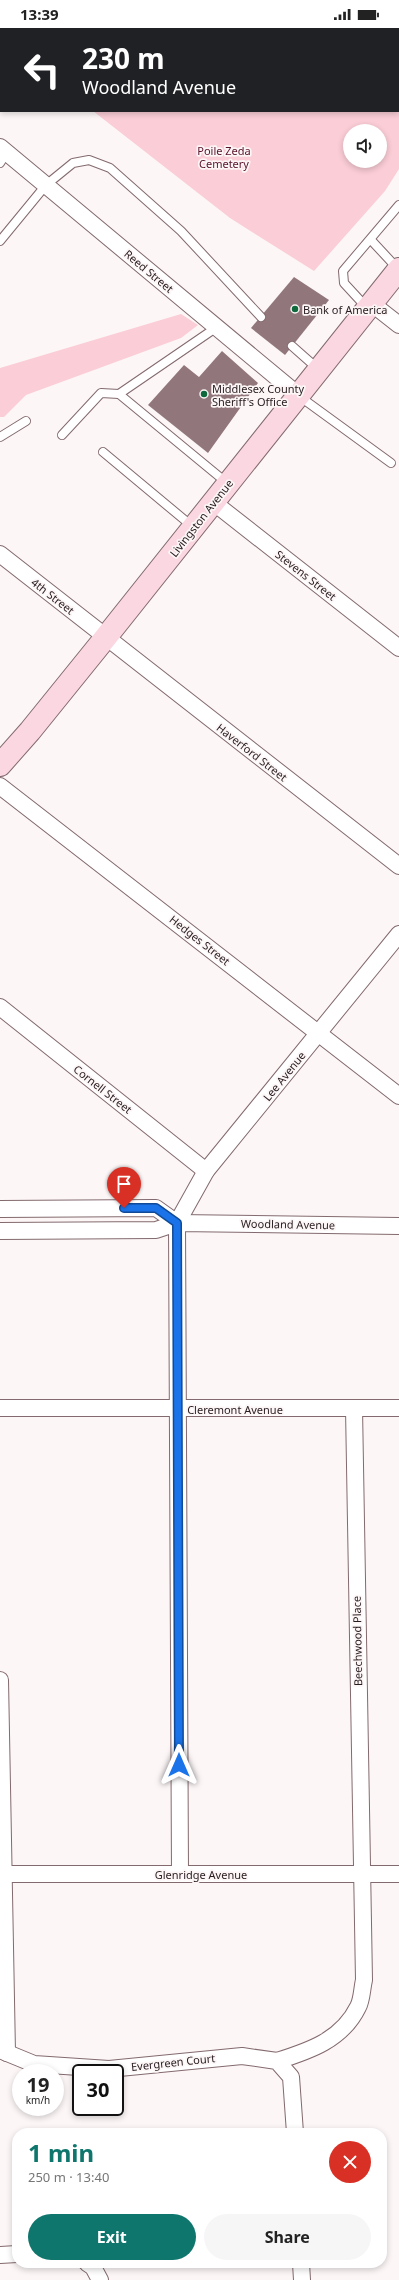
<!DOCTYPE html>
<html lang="en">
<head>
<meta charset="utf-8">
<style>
  :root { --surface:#fff; --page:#f6f6f6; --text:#222; --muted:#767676; --accent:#0f766e }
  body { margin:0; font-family:"Noto Sans",sans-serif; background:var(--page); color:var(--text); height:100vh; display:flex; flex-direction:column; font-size:15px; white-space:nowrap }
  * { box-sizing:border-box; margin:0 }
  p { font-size:13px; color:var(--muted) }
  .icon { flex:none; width:22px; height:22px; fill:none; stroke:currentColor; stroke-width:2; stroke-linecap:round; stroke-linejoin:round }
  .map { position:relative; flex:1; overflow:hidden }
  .panel { position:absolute; left:12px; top:2100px; width:375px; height:140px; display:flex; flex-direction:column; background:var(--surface); border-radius:16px; box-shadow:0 2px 6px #0003 }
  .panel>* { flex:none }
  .hud { position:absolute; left:0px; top:0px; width:399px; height:84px; box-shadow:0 2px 6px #0003; background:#202124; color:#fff; overflow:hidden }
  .buttons { position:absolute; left:343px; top:96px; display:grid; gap:8px }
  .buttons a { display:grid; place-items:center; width:44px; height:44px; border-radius:50%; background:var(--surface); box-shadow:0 2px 6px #0003; font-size:20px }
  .speed { position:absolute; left:12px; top:2036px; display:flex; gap:8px; font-size:20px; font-weight:700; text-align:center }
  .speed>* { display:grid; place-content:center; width:52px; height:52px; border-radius:50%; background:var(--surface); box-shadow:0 2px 6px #0003; line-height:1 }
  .speed small { font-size:10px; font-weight:400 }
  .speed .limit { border:2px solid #111; border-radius:6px; background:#fff; color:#111 }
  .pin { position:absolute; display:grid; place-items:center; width:34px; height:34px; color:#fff; margin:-41px -17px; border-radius:50% 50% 50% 0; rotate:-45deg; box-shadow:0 0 4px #0007 }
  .pin .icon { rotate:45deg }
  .me { position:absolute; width:44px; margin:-22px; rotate:0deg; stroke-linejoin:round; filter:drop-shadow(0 0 3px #0008) }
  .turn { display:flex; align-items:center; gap:14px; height:84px; padding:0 16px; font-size:18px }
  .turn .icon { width:52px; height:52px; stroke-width:2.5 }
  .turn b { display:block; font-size:28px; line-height:34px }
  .round { display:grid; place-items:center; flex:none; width:42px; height:42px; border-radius:21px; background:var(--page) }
  .head { display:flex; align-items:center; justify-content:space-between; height:68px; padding:0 16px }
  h1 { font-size:24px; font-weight:700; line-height:30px; color:var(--accent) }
  .primary-button { display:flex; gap:8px; margin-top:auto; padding:8px 16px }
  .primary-button a { flex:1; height:46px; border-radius:24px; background:var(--accent); color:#fff; font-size:16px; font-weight:700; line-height:46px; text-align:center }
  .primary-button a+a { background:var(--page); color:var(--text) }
  .status { display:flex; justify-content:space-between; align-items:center; height:28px; padding:0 20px; background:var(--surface); direction:ltr }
  .status svg { height:11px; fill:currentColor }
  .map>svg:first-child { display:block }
</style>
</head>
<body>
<div class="status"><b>13:39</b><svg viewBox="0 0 49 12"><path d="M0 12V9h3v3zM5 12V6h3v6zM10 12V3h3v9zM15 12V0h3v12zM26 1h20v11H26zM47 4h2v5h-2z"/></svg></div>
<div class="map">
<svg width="399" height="2252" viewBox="0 0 399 2252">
  <rect width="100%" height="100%" fill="#fcf6f7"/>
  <g fill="#fbcdd6" fill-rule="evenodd">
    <path d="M5,0H399V141L385,163L314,243L230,190L93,83H398V1ZM350,103H380V133H350Z"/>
    <polygon points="181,286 198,297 181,310 26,367 4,389 0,389 0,340"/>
  </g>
  <g fill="#91777c">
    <polygon points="294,249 329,272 285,327 251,300"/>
    <polygon points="222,323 258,355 208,425 148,377 184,337 199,349"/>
  </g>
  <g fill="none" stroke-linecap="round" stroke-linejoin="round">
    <defs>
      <g id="lane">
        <polyline points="0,135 7,124"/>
        <polyline points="371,212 398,241"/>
        <polyline points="0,213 46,157 73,135 89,132 110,140 181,203 261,289"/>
        <polyline points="367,280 344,255 343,243 399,177"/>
        <polyline points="217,299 119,366 227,455"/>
        <polyline points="292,318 318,341"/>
        <polyline points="299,368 391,435"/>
        <polyline points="62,407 101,365 119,366"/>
        <polyline points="0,409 26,393"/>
        <polyline points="103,424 193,499"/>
      </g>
      <g id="street">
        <polyline points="0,119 298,367"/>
        <polyline points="371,275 399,297"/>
        <polyline points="213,474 399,620"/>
        <polyline points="0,526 399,838"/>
        <polyline points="0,758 399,1068"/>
        <polyline points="0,979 206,1143"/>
        <polyline points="0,1181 156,1180 177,1195"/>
        <polyline points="0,1203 156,1202 177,1195 399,1198"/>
        <polyline points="0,1380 399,1380"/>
        <polyline points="0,1652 7,2025"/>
        <polyline points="4,1846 399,1846"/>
        <polyline points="180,1846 177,1195 206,1143 399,906"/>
        <polyline points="0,2022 34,2036 109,2041 242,2028 277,2033 291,2049 295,2105"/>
        <path d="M277,2033C309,2023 342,2012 358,1979C362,1972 362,1960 364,1952L354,1380"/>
        <polyline points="0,2227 17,2226"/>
        <polyline points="87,2235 93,2239 100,2252"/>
        <polyline points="301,2235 302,2252"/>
      </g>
      <polyline id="secondary" points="0,737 30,703 106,609 399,241"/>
    </defs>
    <use href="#lane" stroke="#836a6e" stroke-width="10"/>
    <use href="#street" stroke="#836a6e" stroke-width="18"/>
    <use href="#secondary" stroke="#836a6e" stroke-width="24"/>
    <use href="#lane" stroke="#fff" stroke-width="8"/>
    <use href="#street" stroke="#fff" stroke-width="16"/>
    <use href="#secondary" stroke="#fbd8e1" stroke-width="22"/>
  </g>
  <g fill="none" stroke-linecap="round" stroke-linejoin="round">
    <defs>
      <polyline id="route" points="124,1180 156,1180 177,1195 179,1737"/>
    </defs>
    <use href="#route" stroke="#114b97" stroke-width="10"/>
    <use href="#route" stroke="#1a73e8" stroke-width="7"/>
  </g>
  <g fill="#0e693c" stroke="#fcf6f7" stroke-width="1.5">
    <circle cx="295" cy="281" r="4"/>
    <circle cx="204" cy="366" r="4"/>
  </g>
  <g text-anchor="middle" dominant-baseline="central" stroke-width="3.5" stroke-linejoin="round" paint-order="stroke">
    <g font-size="11" fill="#59122a" stroke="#fcf6f7">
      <text x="224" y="122">Poile Zeda<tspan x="224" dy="13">Cemetery</tspan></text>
    </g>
    <g font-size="11" fill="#271c1f" stroke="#fcf6f7">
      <text transform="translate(149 243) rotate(40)">Reed Street</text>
      <text transform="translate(201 490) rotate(-52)">Livingston Avenue</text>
      <text transform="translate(306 547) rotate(38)">Stevens Street</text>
      <text transform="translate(53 568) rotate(38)">4th Street</text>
      <text transform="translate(252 724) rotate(38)">Haverford Street</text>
      <text transform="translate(200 912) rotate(38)">Hedges Street</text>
      <text transform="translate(284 1048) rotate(-51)">Lee Avenue</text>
      <text transform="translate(103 1061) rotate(38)">Cornell Street</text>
      <text transform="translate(288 1196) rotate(1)">Woodland Avenue</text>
      <text x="235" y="1381">Cleremont Avenue</text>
      <text transform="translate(357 1613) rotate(-91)">Beechwood Place</text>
      <text x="201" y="1846">Glenridge Avenue</text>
      <text transform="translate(173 2034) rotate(-6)">Evergreen Court</text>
    </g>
    <g font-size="11" fill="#271c1f" stroke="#fcf6f7" text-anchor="start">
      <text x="303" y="281">Bank of America</text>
      <text x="212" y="360">Middlesex County<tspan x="212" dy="13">Sheriff's Office</tspan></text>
    </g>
  </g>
</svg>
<div class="buttons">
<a><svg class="icon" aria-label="sound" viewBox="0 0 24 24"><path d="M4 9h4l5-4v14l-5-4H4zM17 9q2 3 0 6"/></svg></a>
</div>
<div class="speed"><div>19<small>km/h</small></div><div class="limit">30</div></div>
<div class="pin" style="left:124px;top:1180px;background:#d93025"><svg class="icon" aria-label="arrive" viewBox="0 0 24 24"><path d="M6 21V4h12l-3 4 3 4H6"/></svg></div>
<svg class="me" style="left:179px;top:1737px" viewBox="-20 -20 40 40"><path d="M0-17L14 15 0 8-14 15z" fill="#1a73e8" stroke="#fff" stroke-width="4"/></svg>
<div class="hud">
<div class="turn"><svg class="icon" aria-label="left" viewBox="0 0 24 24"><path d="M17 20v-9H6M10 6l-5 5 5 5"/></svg><div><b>230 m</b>Woodland Avenue</div></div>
</div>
<section class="panel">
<div class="head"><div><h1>1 min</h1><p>250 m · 13:40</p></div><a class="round" style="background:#d93025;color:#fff"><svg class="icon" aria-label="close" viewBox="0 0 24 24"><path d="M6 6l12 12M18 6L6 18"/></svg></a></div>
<div class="primary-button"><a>Exit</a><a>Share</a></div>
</section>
</div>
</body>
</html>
